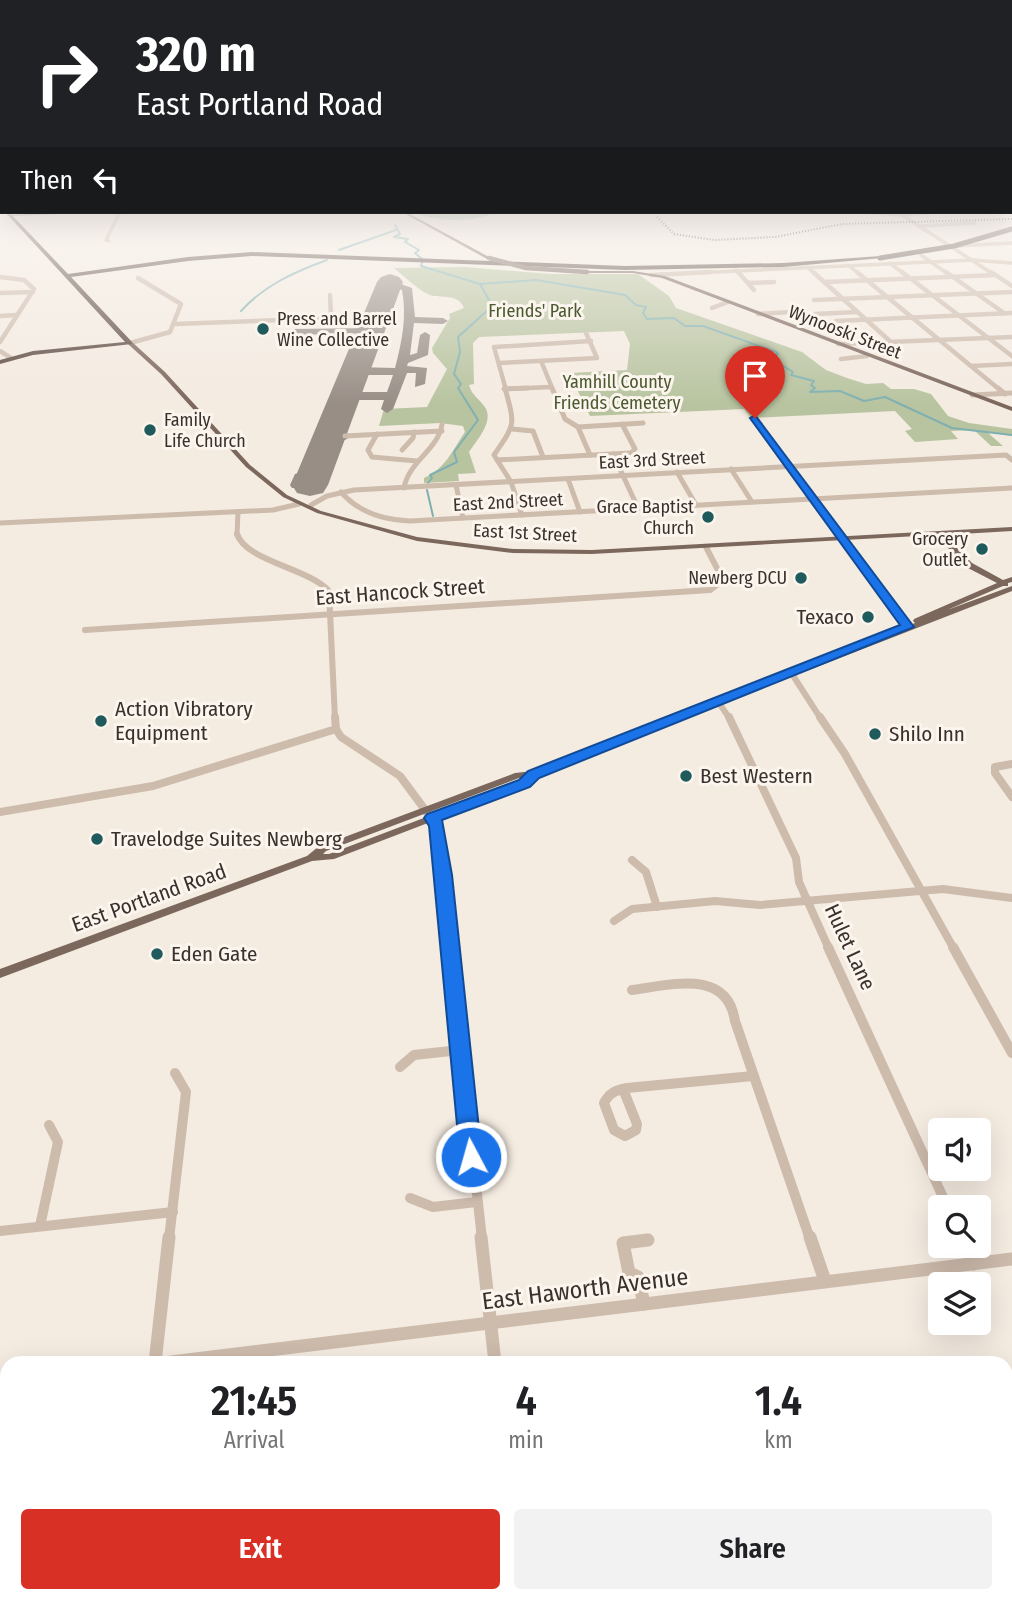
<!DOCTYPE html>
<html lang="en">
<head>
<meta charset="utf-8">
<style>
  :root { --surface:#fff; --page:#f2f2f2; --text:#202124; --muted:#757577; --accent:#d93025 }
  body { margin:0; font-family:"Fira Sans Condensed",sans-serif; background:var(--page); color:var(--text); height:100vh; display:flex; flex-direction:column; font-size:26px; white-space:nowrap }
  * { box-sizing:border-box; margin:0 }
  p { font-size:23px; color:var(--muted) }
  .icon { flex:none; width:38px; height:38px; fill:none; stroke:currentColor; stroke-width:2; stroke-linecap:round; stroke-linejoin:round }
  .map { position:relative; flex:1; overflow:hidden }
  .details { position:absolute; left:0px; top:1356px; width:1013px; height:247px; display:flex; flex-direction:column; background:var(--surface); border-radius:21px 21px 0 0; box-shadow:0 7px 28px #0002 }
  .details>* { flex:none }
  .hud { position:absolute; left:0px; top:0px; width:1013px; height:214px; box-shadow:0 7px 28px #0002; background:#202124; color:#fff; overflow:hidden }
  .buttons { position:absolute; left:928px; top:1118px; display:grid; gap:14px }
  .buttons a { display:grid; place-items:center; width:63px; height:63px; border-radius:7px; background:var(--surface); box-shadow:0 7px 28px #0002; font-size:35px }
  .pin { position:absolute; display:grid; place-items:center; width:60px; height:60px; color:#fff; margin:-72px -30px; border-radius:50% 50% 50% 0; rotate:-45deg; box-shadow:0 0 7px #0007 }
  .pin .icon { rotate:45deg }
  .me { position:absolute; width:77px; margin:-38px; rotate:354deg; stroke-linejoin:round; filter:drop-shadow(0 0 5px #0008) }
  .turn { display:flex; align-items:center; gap:24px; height:147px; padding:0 21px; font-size:32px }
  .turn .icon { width:91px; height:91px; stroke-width:2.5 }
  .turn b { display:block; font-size:49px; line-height:60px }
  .then { display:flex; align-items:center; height:66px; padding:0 21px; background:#0003; gap:14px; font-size:26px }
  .eta { display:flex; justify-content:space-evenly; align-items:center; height:119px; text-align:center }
  .eta b { font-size:42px; font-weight:600; line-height:49px }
  .cta { display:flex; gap:14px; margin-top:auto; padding:14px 21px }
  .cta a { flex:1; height:80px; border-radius:7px; background:var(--accent); color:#fff; font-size:28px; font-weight:600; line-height:80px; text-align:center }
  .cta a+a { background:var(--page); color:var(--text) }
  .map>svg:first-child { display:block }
</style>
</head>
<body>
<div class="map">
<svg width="1012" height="1602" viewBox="0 0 1012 1602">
  <rect width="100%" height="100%" fill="#f4ebe1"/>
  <g fill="#b8c4a0">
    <path d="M411,212H496C469,224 439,222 411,212Z"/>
    <path d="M465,267L551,274H638L669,296L676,308L802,352L826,370L847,378L866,384L883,383L891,389H914L931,394L948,416L969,423L1012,429V436L987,432L1003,446H991L974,430L951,431L958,439L915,442L905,431L912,429L895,411L751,418L744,409L590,416L569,373L627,370L630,344L624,331L479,337L473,343L474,384L469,385C472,396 481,400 486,409C493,423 476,441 469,452L476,473L458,474L459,481L424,483V478C446,468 452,451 465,432L463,426L440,423L379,426L384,409L427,407L447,369L433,353L432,348L450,318L449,314L464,308C458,293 443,299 430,295C419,291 404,276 394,268Z"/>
    <polygon points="92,1596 301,1596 303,1602 92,1602"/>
  </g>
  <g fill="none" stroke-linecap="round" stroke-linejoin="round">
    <g stroke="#7fb0b1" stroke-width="2">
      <polyline points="395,225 400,234 394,237 408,239 405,242 419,250 415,253 423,260 421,266 480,284 536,280 625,295 636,305 646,307 643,313 647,319 674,318 685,326 703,326 776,352 778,354 772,359 793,372 791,375 814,381 811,385 815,388 810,392 840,391 864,401 885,397 952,428 1012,435"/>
      <polyline points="339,250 396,230"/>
      <path d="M241,311C265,285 294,272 327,260"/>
      <polyline points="428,483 432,478 430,475 457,462 454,452 478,420 458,388 461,384 454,374 460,352 458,337 489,309 489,300 480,284"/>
      <polyline points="427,490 433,516"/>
    </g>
    <g fill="#988e86" fill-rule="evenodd">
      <path d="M395,282L412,288L415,317L443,318L448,321L443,324L414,323L410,355L417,353L420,335L425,332L430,335L428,355L408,363L407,366L427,368L425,384L415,387L416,373H407L393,409L387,413L381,409L384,400H345L339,396L345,392H387L393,375H355L349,371L355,367L395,368C402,341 407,317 402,290L383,286Z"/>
      <polygon points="371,328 375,329 375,333 295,335 290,332 295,329"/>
      <polygon points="329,432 345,432 352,436 345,440 324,439 322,436"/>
      <polygon points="314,470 321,474 306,481 315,482 315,488 292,488 290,485 295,474"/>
    </g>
    <polygon fill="#988e86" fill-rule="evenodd" points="390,274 399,277 403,282 328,485 323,493 310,496 297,493 292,485 377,282 381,277"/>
    <g stroke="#cdbbac" stroke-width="3.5">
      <polyline points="859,212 902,215 936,212"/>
      <polyline points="902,215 993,274"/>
      <polyline points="921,226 975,223"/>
      <polyline points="109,241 106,240 120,212"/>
      <polyline points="954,246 1012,243"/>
      <polyline points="921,255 948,274"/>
      <polyline points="890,263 904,274"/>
      <polyline points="848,265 859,274"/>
      <polyline points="807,267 815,274"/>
      <polyline points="736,270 740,274"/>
      <polyline points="673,274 973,260 1011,263"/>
    </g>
    <g stroke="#cdbbac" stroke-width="4.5">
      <polyline points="738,272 754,290"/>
      <polyline points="813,272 891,342"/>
      <polyline points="857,272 1000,390"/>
      <polyline points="902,272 1012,356"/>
      <polyline points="946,272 1004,313"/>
      <polyline points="991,272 1012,286"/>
      <polyline points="651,275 711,272"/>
      <polyline points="0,277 24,280 34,289 0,342"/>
      <polyline points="824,282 996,275"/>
      <polyline points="749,283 774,282"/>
      <polyline points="0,293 33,292"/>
      <polyline points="330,295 331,318"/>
      <polyline points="814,300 1012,292"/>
      <polyline points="712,308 728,302"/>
      <polyline points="758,314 790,312"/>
      <polyline points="815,314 857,312"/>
      <polyline points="0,316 17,315"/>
      <polyline points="836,321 1012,313"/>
      <polyline points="175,324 335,318"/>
      <polyline points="130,343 170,332 181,304 138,278"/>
      <polyline points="838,344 1012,337"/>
      <polyline points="0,351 11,358"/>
      <polyline points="841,359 867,356"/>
      <polyline points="541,361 553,390"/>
      <polyline points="499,363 597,358 586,333"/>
      <polyline points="971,366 1012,364"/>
      <polyline points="504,389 551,387"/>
      <polyline points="506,390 494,347 591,341"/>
    </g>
    <g stroke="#cdbbac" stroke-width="5">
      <path d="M505,388C515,425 516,423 494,455L511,482L522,515"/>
      <polyline points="552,388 565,419 578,427 590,455"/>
      <polyline points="998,388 1005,394"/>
      <polyline points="504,389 528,388"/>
      <polyline points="972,395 1012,393"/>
      <polyline points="755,418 841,535"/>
      <polyline points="578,427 643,423"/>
      <polyline points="512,429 533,431 543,457"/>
      <polyline points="377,434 368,450 372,457 417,461"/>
      <polyline points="345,436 442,431"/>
      <polyline points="402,450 413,438 414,432"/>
      <polyline points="613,454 638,508"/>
      <polyline points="497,460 631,453 635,449 622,424"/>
      <polyline points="731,469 752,502"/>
      <polyline points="677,472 696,505"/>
      <polyline points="568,479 580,512"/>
      <polyline points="456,485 463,518"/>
      <path d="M404,488C408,462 439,449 442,424"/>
      <path d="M341,492C359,513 383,520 410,521L1012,488"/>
      <polyline points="311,505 327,496 354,490 1006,455 1012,460"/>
      <polyline points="0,523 273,510 299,504"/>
      <polyline points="237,535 238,512"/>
    </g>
    <g stroke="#cdbbac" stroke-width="6">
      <path d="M237,534C246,561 308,568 329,591L335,719"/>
      <polyline points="840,534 908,627"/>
      <polyline points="85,630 710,590 723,580 706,547"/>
      <polyline points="792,674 821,719"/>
      <polyline points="719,703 730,719"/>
    </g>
    <g stroke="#cdbbac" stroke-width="8">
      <polyline points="335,717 336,729 341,737 400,776 437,826 450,949"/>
      <polyline points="729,717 796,858 799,882 829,949"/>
      <polyline points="820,717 845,754 954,949"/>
      <polyline points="1012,764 995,767 995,773 1012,797"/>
      <polyline points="0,812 153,786 336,729"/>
      <polyline points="632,860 646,872 657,907"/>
      <polyline points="614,921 632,909 715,901 760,905 943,889 1012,898"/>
    </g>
    <g stroke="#cdbbac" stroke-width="10">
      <polyline points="450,947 482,1239"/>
      <polyline points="828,947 948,1208"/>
      <polyline points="953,947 1012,1053"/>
      <path d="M632,990C671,985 727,968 735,1021L810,1239"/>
      <polyline points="400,1067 414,1055 460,1050"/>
      <path d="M623,1089L637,1124L636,1130L625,1136L614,1130L604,1103C609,1093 616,1090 627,1088L753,1076"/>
      <polyline points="410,1198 433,1207 476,1202"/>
      <polyline points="40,1226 58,1142 49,1125"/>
      <polyline points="0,1231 173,1212"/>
      <polyline points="169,1239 186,1092 175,1073"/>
    </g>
    <g stroke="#cdbbac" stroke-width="13">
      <polyline points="481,1237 495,1363"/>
      <polyline points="810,1237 825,1281"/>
      <polyline points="965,1246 974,1264"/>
      <polyline points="644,1304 638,1277 629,1273 623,1243 648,1240"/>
      <polyline points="155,1363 169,1237"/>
      <polyline points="163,1363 1012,1259"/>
      <polyline points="0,1384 7,1383"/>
      <polyline points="1006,1415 1012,1414"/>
      <polyline points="522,1596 523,1602"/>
      <polyline points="701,1596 702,1602"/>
    </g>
    <g fill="#7c675c" fill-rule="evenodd">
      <rect x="0" y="189" width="2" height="2"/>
      <polygon points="76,212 106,212 9,216 7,215"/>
      <polygon points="402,212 406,212 491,258 487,259"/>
      <polygon points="587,271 633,271 665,276 1012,407 1012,411 662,278 633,273 585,273"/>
      <path d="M128,342H132L165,372L250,465L287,495L321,511L417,537L513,549L592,550L1012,527V531L944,535L972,563L1003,580L1012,577V582L1008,583V586H1003L947,610L1012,586V591L537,776L527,785L334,859L312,861L0,978V969L307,856L318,847L515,773L533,771L915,623L913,621L914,619L997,583L966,567L936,535L592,554L513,553L417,541L317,513L283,497L246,467L161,374L128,344ZM519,778H524L521,781L329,854H323L326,851Z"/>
    </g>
    <polygon fill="#5c4a42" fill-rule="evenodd" points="5,212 9,212 68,274 188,257 252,252 625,266 783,263 880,256 883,258 783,267 625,270 252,256 188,261 71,277 132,342 132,344 33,355 0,364 0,360 33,351 125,342"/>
    <polyline stroke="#3b302b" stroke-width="2" stroke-dasharray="1 2" stroke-linecap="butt" points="657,217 674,234 714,240 775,237 842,224 1012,219"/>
    <polyline stroke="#7c675c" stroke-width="4.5" points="489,258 526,268 587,272"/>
    <polyline stroke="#5c4a42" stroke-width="5" points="880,258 954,246 1012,229"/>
  </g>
  <linearGradient id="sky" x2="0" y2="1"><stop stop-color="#7eb2d2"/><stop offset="0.45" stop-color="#faf6f2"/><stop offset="1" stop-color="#faf6f2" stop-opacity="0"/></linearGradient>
  <rect width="1012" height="405" fill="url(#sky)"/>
  <polygon fill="#1a73e8" stroke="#114b97" stroke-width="2" points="755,415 914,627 539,778 530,787 442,820 452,875 482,1157 479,1164 471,1167 464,1164 460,1157 429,826 424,818 427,814 519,780 528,771 900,625 750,418"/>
  <g fill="#1f5a5d" stroke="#fbf5ee" stroke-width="2.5">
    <circle cx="263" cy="329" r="7"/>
    <circle cx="150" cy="430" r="7"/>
    <circle cx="708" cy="517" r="7"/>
    <circle cx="982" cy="549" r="7"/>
    <circle cx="801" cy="578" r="7"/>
    <circle cx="868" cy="617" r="7"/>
    <circle cx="101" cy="721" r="7"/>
    <circle cx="875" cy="734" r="7"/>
    <circle cx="686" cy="776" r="7"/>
    <circle cx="97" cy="839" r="7"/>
    <circle cx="157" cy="954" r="7"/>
  </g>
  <g text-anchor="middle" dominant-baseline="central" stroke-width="6" stroke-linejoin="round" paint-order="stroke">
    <g font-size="18" fill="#4a592e" stroke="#fbf5ee">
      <text x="535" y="311">Friends' Park</text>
      <text x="617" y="382">Yamhill County<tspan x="617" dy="21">Friends Cemetery</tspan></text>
    </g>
    <g font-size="18" fill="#3b302b" stroke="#fbf5ee" text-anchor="end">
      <text x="277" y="319" text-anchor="start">Press and Barrel<tspan x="277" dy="21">Wine Collective</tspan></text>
      <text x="164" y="420" text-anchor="start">Family<tspan x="164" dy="21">Life Church</tspan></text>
      <text x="694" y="507">Grace Baptist<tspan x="694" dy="21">Church</tspan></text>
      <text x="968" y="539">Grocery<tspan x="968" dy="21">Outlet</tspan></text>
      <text x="787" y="578">Newberg DCU</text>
    </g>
    <g font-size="18" fill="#3b302b" stroke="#fbf5ee">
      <text transform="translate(845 332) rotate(21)">Wynooski Street</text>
      <text transform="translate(652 460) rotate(-3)">East 3rd Street</text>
      <text transform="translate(508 502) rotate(-3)">East 2nd Street</text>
      <text transform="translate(525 533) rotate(3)">East 1st Street</text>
    </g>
    <g font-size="21" fill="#3b302b" stroke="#fbf5ee">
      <text transform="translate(400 592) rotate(-4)">East Hancock Street</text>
      <text transform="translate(149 898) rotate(-20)">East Portland Road</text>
      <text transform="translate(850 947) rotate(65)">Hulet Lane</text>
    </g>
    <g font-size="21" fill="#3b302b" stroke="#fbf5ee" text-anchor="start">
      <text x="854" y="617" text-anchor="end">Texaco</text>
      <text x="115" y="709">Action Vibratory<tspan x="115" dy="24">Equipment</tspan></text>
      <text x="889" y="734">Shilo Inn</text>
      <text x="700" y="776">Best Western</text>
      <text x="111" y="839">Travelodge Suites Newberg</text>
      <text x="171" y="954">Eden Gate</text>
    </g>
    <g font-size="24" fill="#3b302b" stroke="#fbf5ee">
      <text transform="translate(585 1289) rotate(-7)">East Haworth Avenue</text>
    </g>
  </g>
</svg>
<div class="buttons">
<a><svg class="icon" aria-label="sound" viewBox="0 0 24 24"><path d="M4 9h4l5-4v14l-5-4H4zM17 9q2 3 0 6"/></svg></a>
<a><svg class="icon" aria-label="search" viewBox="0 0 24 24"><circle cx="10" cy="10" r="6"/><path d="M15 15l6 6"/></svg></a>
<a><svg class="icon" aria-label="layers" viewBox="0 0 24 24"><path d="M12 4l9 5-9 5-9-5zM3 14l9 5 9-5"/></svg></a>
</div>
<div class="pin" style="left:755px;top:418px;background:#d93025"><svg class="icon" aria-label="arrive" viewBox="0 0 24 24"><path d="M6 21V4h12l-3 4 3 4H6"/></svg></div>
<svg class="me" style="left:471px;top:1157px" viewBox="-20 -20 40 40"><circle r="17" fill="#1a73e8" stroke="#fff" stroke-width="3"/><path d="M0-11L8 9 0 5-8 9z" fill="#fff"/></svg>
<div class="hud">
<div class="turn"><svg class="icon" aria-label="right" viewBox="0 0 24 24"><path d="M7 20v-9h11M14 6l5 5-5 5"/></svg><div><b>320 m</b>East Portland Road</div></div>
<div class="then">Then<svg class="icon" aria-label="left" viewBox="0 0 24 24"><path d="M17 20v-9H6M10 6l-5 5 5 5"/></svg></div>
</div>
<section class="details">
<div class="eta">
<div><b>21:45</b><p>Arrival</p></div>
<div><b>4</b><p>min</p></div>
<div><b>1.4</b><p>km</p></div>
</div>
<div class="cta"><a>Exit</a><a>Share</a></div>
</section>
</div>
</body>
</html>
